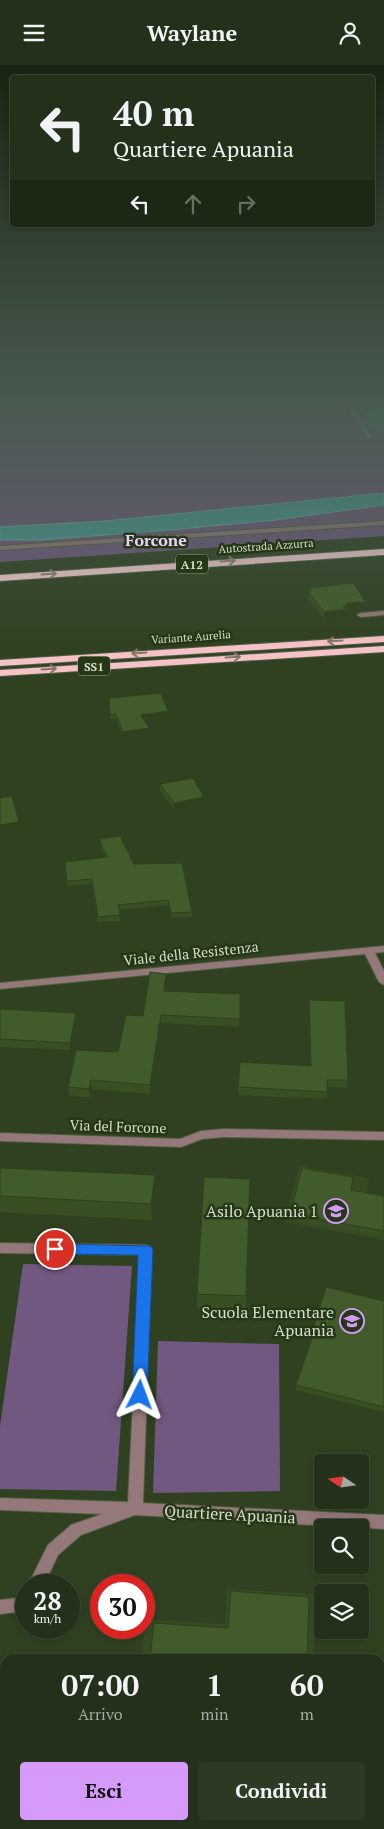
<!DOCTYPE html>
<html lang="it">
<head>
<meta charset="utf-8">
<style>
  :root { --surface:#24311a; --page:#2c3923; --text:#f1f3f6; --muted:#a3a9a2; --line:#414c39; --accent:#d69bfa }
  body { margin:0; font-family:"PT Serif",serif; background:var(--page); color:var(--text); height:100vh; display:flex; flex-direction:column; font-size:19px; white-space:nowrap }
  * { box-sizing:border-box; margin:0 }
  p { font-size:16px; color:var(--muted) }
  .icon { flex:none; width:28px; height:28px; fill:none; stroke:currentColor; stroke-width:2; stroke-linecap:round; stroke-linejoin:round }
  .map { position:relative; flex:1; overflow:hidden }
  .drawer { position:absolute; left:0px; top:1589px; width:385px; height:176px; display:flex; flex-direction:column; background:var(--surface); border-radius:15px 15px 0 0; box-shadow:0 2px 8px #0003,0 0 0 1px var(--line) }
  .drawer>* { flex:none }
  .banner { position:absolute; left:10px; top:10px; width:365px; height:152px; border-radius:5px; box-shadow:0 2px 8px #0003,0 0 0 1px var(--line); background:#24311a; color:var(--text); overflow:hidden }
  .needle { width:32px; rotate:283deg }
  .buttons { position:absolute; left:314px; top:1389px; display:grid; gap:10px }
  .buttons a { display:grid; place-items:center; width:55px; height:55px; border-radius:5px; background:var(--surface); box-shadow:0 2px 8px #0003,0 0 0 1px var(--line); font-size:25px }
  .speed { position:absolute; left:15px; top:1509px; display:flex; gap:10px; font-size:25px; font-weight:700; text-align:center }
  .speed>* { display:grid; place-content:center; width:65px; height:65px; border-radius:50%; background:var(--surface); box-shadow:0 2px 8px #0003,0 0 0 1px var(--line); line-height:1 }
  .speed small { font-size:12px; font-weight:400 }
  .speed .limit { border:8px solid #d22; background:#fff; color:#111 }
  .pin { position:absolute; display:grid; place-items:center; width:42px; height:42px; color:#fff; margin:-21px; border:2px solid #fff; border-radius:50%; box-shadow:0 1px 5px #0007 }
  .me { position:absolute; width:55px; margin:-28px; rotate:3deg; stroke-linejoin:round; filter:drop-shadow(0 0 4px #0008) }
  .turn { display:flex; align-items:center; gap:18px; height:105px; padding:0 20px; font-size:22px }
  .turn .icon { width:65px; height:65px; stroke-width:2.5 }
  .turn b { display:block; font-size:35px; line-height:42px }
  .lanes { display:flex; align-items:center; height:48px; padding:0 20px; background:#0003; justify-content:center; gap:25px; direction:ltr }
  .lanes .off { opacity:.35 }
  .eta { display:flex; justify-content:space-evenly; align-items:center; height:85px; text-align:center }
  .eta b { font-size:30px; font-weight:700; line-height:35px }
  .cta { display:flex; gap:10px; margin-top:auto; padding:10px 20px }
  .cta a { flex:1; height:58px; border-radius:5px; background:var(--accent); color:#111; font-size:20px; font-weight:700; line-height:58px; text-align:center }
  .cta a+a { background:var(--page); color:var(--text) }
  header { display:flex; justify-content:space-between; align-items:center; height:65px; padding:0 20px; background:var(--surface); font-size:22px; font-weight:700 }
  .map>svg:first-child { display:block }
</style>
</head>
<body>
<header><svg class="icon" aria-label="menu" viewBox="0 0 24 24"><path d="M4 6h16M4 12h16M4 18h16"/></svg>Waylane<svg class="icon" aria-label="person" viewBox="0 0 24 24"><circle cx="12" cy="8" r="4"/><path d="M4 21q1-7 8-7t8 7"/></svg></header>
<div class="map">
<svg width="384" height="1764" viewBox="0 0 384 1764">
  <rect width="100%" height="100%" fill="#304122"/>
  <g fill="#364b24">
    <polygon points="299,1101 369,1113 366,1131 384,1134 384,1175 285,1157"/>
    <polygon points="227,1524 315,1529 314,1594 141,1594 145,1554 225,1559"/>
  </g>
  <g fill="#715880">
    <polygon points="0,335 350,335 353,340 384,339 384,343 369,345 375,363 384,367 384,428 105,456 0,462"/>
    <path d="M384,440V471L0,497V475C128,473 257,457 384,440Z"/>
    <polygon points="23,1199 132,1201 116,1426 0,1424 0,1361"/>
    <polygon points="158,1276 279,1279 280,1426 153,1428"/>
    <polygon points="384,1644 384,1764 0,1764 0,1721 5,1720 5,1760 380,1760 380,1645"/>
  </g>
  <g fill="#479b98" stroke="#71afa8">
    <polygon points="384,343 384,367 369,359 366,348 369,345"/>
    <polygon points="384,428 384,440 276,455 170,465 41,475 0,475 0,462 105,456"/>
  </g>
  <g fill="none" stroke-linecap="round" stroke-linejoin="round">
    <polyline stroke="#71afa8" stroke-width="4.5" points="349,335 351,344 369,371"/>
    <defs>
      <g id="minor">
        <polygon points="333,335 358,339 384,337 384,341 358,343 335,338"/>
        <polygon points="384,456 384,460 0,485 0,481"/>
        <polygon points="384,546 384,550 361,552 357,550 361,548"/>
        <polygon points="384,881 384,887 375,888 384,906 384,920 379,917 365,889 0,924 0,918"/>
        <polygon points="224,1064 384,1067 384,1075 224,1072 202,1074 181,1082 0,1076 0,1068 180,1074 201,1066"/>
        <polygon points="0,1178 146,1180 150,1182 152,1185 143,1438 384,1450 384,1464 135,1450 81,1470 58,1490 44,1520 28,1520 48,1480 71,1460 102,1449 0,1445 0,1433 128,1437 140,1190 0,1188"/>
        <polygon points="26,1532 26,1546 0,1549 0,1535"/>
      </g>
      <g id="trunk">
        <polygon points="384,571 384,577 0,601 0,595"/>
        <polygon points="384,581 384,587 0,611 0,605"/>
      </g>
      <polygon id="motorway" points="384,484 384,490 0,516 0,510"/>
    </defs>
    <use href="#minor" stroke="#4e5d41" stroke-width="2"/>
    <use href="#trunk" stroke="#4e5d41" stroke-width="2"/>
    <use href="#motorway" stroke="#4e5d41" stroke-width="2"/>
    <use href="#minor" fill="#95787a" fill-rule="evenodd"/>
    <use href="#trunk" fill="#f5c2c7" fill-rule="evenodd"/>
    <use href="#motorway" fill="#fdd2d6" fill-rule="evenodd"/>
  </g>
  <g fill="#384f24">
    <polygon points="309,523 366,537 365,543 347,545 347,547 346,547 346,551 324,554 308,534"/>
    <polygon points="109,633 168,646 168,650 144,654 149,667 123,671 116,654 110,654"/>
    <polygon points="160,719 204,732 204,739 175,745 160,726"/>
    <polygon points="99,774 134,799 192,847 192,852 172,853 169,840 119,845 120,856 98,857 92,819 67,821 65,803 105,792 100,779"/>
    <polygon points="166,917 165,926 240,929 239,962 161,958 150,1029 91,1024 90,1032 69,1031 68,1022 118,987"/>
    <polygon points="309,935 348,1015 347,1023 327,1022 327,1034 238,1030 240,997 310,1001"/>
    <polygon points="0,944 76,948 76,955 70,985 0,982"/>
    <polygon points="0,1103 155,1110 155,1127 152,1155 0,1147"/>
    <polygon points="250,1114 246,1246 197,1244 197,1229"/>
    <polygon points="353,1117 351,1125 384,1131 384,1171 289,1154 290,1149"/>
    <polygon points="384,1236 384,1347 296,1325 296,1320 314,1269 312,1269 313,1264"/>
  </g>
  <g fill="#2e401d">
    <polygon points="366,537 365,543 347,545 347,547 346,547 346,551 324,554 324,547 343,541 346,538"/>
    <polygon points="168,646 168,650 141,654 141,650"/>
    <polygon points="149,663 149,667 123,671 123,667"/>
    <polygon points="204,732 204,739 175,745 174,738"/>
    <polygon points="19,757 20,761 0,764 0,760"/>
    <polygon points="166,909 166,917 164,934 164,926"/>
    <polygon points="76,948 76,955 70,985 70,978"/>
    <polygon points="161,950 161,958 150,1029 150,1020"/>
    <polygon points="91,1015 91,1024 90,1032 89,1024"/>
    <polygon points="155,1110 155,1127 152,1155 151,1139"/>
  </g>
  <g fill="#415c2a" stroke="#2e401d">
    <polygon points="353,518 366,537 346,538 348,540 343,541 347,544 324,547 308,527 312,527 309,523"/>
    <polygon points="161,628 168,646 141,650 149,663 123,667 116,649 110,650 109,633"/>
    <polygon points="193,713 204,732 174,738 160,719"/>
    <polygon points="12,731 19,757 0,760 0,733"/>
    <polygon points="120,771 134,799 182,798 192,847 171,848 168,835 118,840 120,850 98,852 92,814 67,816 65,797 107,792 99,774"/>
    <polygon points="150,907 166,909 164,926 240,929 240,954 161,950 150,1020 91,1015 89,1024 68,1022 76,985 118,987 126,950 143,951"/>
    <polygon points="309,935 345,936 348,1015 327,1015 327,1027 238,1022 240,997 311,1001"/>
    <polygon points="0,944 76,948 70,978 0,974"/>
    <polygon points="0,1103 155,1110 151,1139 0,1131"/>
    <polygon points="302,1103 353,1112 351,1125 384,1131 384,1166 290,1149"/>
    <polygon points="204,1112 250,1114 246,1231 197,1229"/>
    <polygon points="326,1222 384,1236 384,1342 296,1320 315,1265 313,1264"/>
    <polygon points="231,1526 309,1532 307,1594 150,1594 154,1558 228,1563"/>
  </g>
  <defs><path id="oneway-shaft" d="M-6 0H5M1.5-3L5.5 0L1.5 3" fill="none" stroke-width="1.6" stroke-linecap="round" stroke-linejoin="round" transform="scale(1.25)"/></defs>
  <g stroke="#928477">
    <use href="#oneway-shaft" transform="translate(228 496) rotate(-4)"/>
    <use href="#oneway-shaft" transform="translate(49 509) rotate(-4)"/>
  </g>
  <g stroke="#837667">
    <use href="#oneway-shaft" transform="translate(335 576) rotate(177)"/>
    <use href="#oneway-shaft" transform="translate(139 588) rotate(176)"/>
    <use href="#oneway-shaft" transform="translate(233 592) rotate(-3)"/>
    <use href="#oneway-shaft" transform="translate(49 604) rotate(-4)"/>
  </g>
  <linearGradient id="sky" x2="0" y2="1"><stop stop-color="#1a2413"/><stop offset="0.58" stop-color="#485a4f"/><stop offset="1" stop-color="#485a4f" stop-opacity="0"/></linearGradient>
  <rect width="384" height="582" fill="url(#sky)"/>
  <polygon fill="#1a73e8" stroke="#114b97" points="55,1179 151,1181 153,1185 147,1330 145,1335 140,1337 134,1335 132,1330 138,1190 55,1189 50,1188 48,1184 50,1180"/>
  <defs>
    <symbol id="school-ring" viewBox="-11 -11 22 22"><circle r="9.5" fill="#263718" stroke="#d69bfa" stroke-width="1.5"/><path d="M0-5L7-2L0 1L-7-2ZM-4 1L0 2.5L4 1V4Q0 6-4 4Z" fill="#d69bfa"/></symbol>
  </defs>
  <g fill-rule="evenodd">
    <use href="#school-ring" x="322" y="1132" width="28" height="28"/>
    <use href="#school-ring" x="338" y="1242" width="28" height="28"/>
  </g>
  <g text-anchor="middle" dominant-baseline="central" stroke-width="5" stroke-linejoin="round" paint-order="stroke">
    <g font-size="11" fill="#d4dfcc" stroke="#263718">
      <text transform="translate(266 481) rotate(-4)">Autostrada Azzurra</text>
      <text transform="translate(191 572) rotate(-4)">Variante Aurelia</text>
    </g>
    <g fill="#263718" stroke="#a0ad96" stroke-width="1">
      <rect x="176" y="489.5" width="32" height="19" rx="4"/>
      <rect x="78" y="591.5" width="32" height="19" rx="4"/>
    </g>
    <g font-size="12" font-weight="bold" fill="#d4dfcc">
      <text x="192" y="499">A12</text>
      <text x="94" y="601">SS1</text>
    </g>
    <g font-size="14" fill="#d4dfcc" stroke="#263718">
      <text transform="translate(191 888) rotate(-6)">Viale della Resistenza</text>
      <text transform="translate(118 1061) rotate(2)">Via del Forcone</text>
    </g>
    <g font-size="16" font-weight="bold" fill="#ebd3fb" stroke="#263718">
      <text x="156" y="475">Forcone</text>
    </g>
    <g font-size="16" fill="#d4dfcc" stroke="#263718" text-anchor="end">
      <text x="318" y="1146">Asilo Apuania 1</text>
      <text x="334" y="1247">Scuola Elementare<tspan x="334" dy="18">Apuania</tspan></text>
    </g>
    <g font-size="16" fill="#d4dfcc" stroke="#263718">
      <text transform="translate(230 1449) rotate(3)">Quartiere Apuania</text>
    </g>
  </g>
</svg>
<div class="buttons">
<a><svg class="needle" viewBox="-14 -14 28 28"><path d="M0-13l5 13h-10z" fill="#e53935"/><path d="M0 13l5-13h-10z" fill="#a3a9a2"/></svg></a>
<a><svg class="icon" aria-label="search" viewBox="0 0 24 24"><circle cx="10" cy="10" r="6"/><path d="M15 15l6 6"/></svg></a>
<a><svg class="icon" aria-label="layers" viewBox="0 0 24 24"><path d="M12 4l9 5-9 5-9-5zM3 14l9 5 9-5"/></svg></a>
</div>
<div class="speed"><div>28<small>km/h</small></div><div class="limit">30</div></div>
<div class="pin" style="left:55px;top:1184px;background:#d93025"><svg class="icon" aria-label="arrive" viewBox="0 0 24 24"><path d="M6 21V4h12l-3 4 3 4H6"/></svg></div>
<svg class="me" style="left:140px;top:1330px" viewBox="-20 -20 40 40"><path d="M0-17L14 15 0 8-14 15z" fill="#1a73e8" stroke="#fff" stroke-width="4"/></svg>
<div class="banner">
<div class="turn"><svg class="icon" aria-label="left" viewBox="0 0 24 24"><path d="M17 20v-9H6M10 6l-5 5 5 5"/></svg><div><b>40 m</b>Quartiere Apuania</div></div>
<div class="lanes"><svg class="icon" aria-label="left" viewBox="0 0 24 24"><path d="M17 20v-9H6M10 6l-5 5 5 5"/></svg><svg class="icon off" aria-label="ahead" viewBox="0 0 24 24"><path d="M12 20V5M6 11l6-6 6 6"/></svg><svg class="icon off" aria-label="right" viewBox="0 0 24 24"><path d="M7 20v-9h11M14 6l5 5-5 5"/></svg></div>
</div>
<section class="drawer">
<div class="eta">
<div><b>07:00</b><p>Arrivo</p></div>
<div><b>1</b><p>min</p></div>
<div><b>60</b><p>m</p></div>
</div>
<div class="cta"><a>Esci</a><a>Condividi</a></div>
</section>
</div>
</body>
</html>
